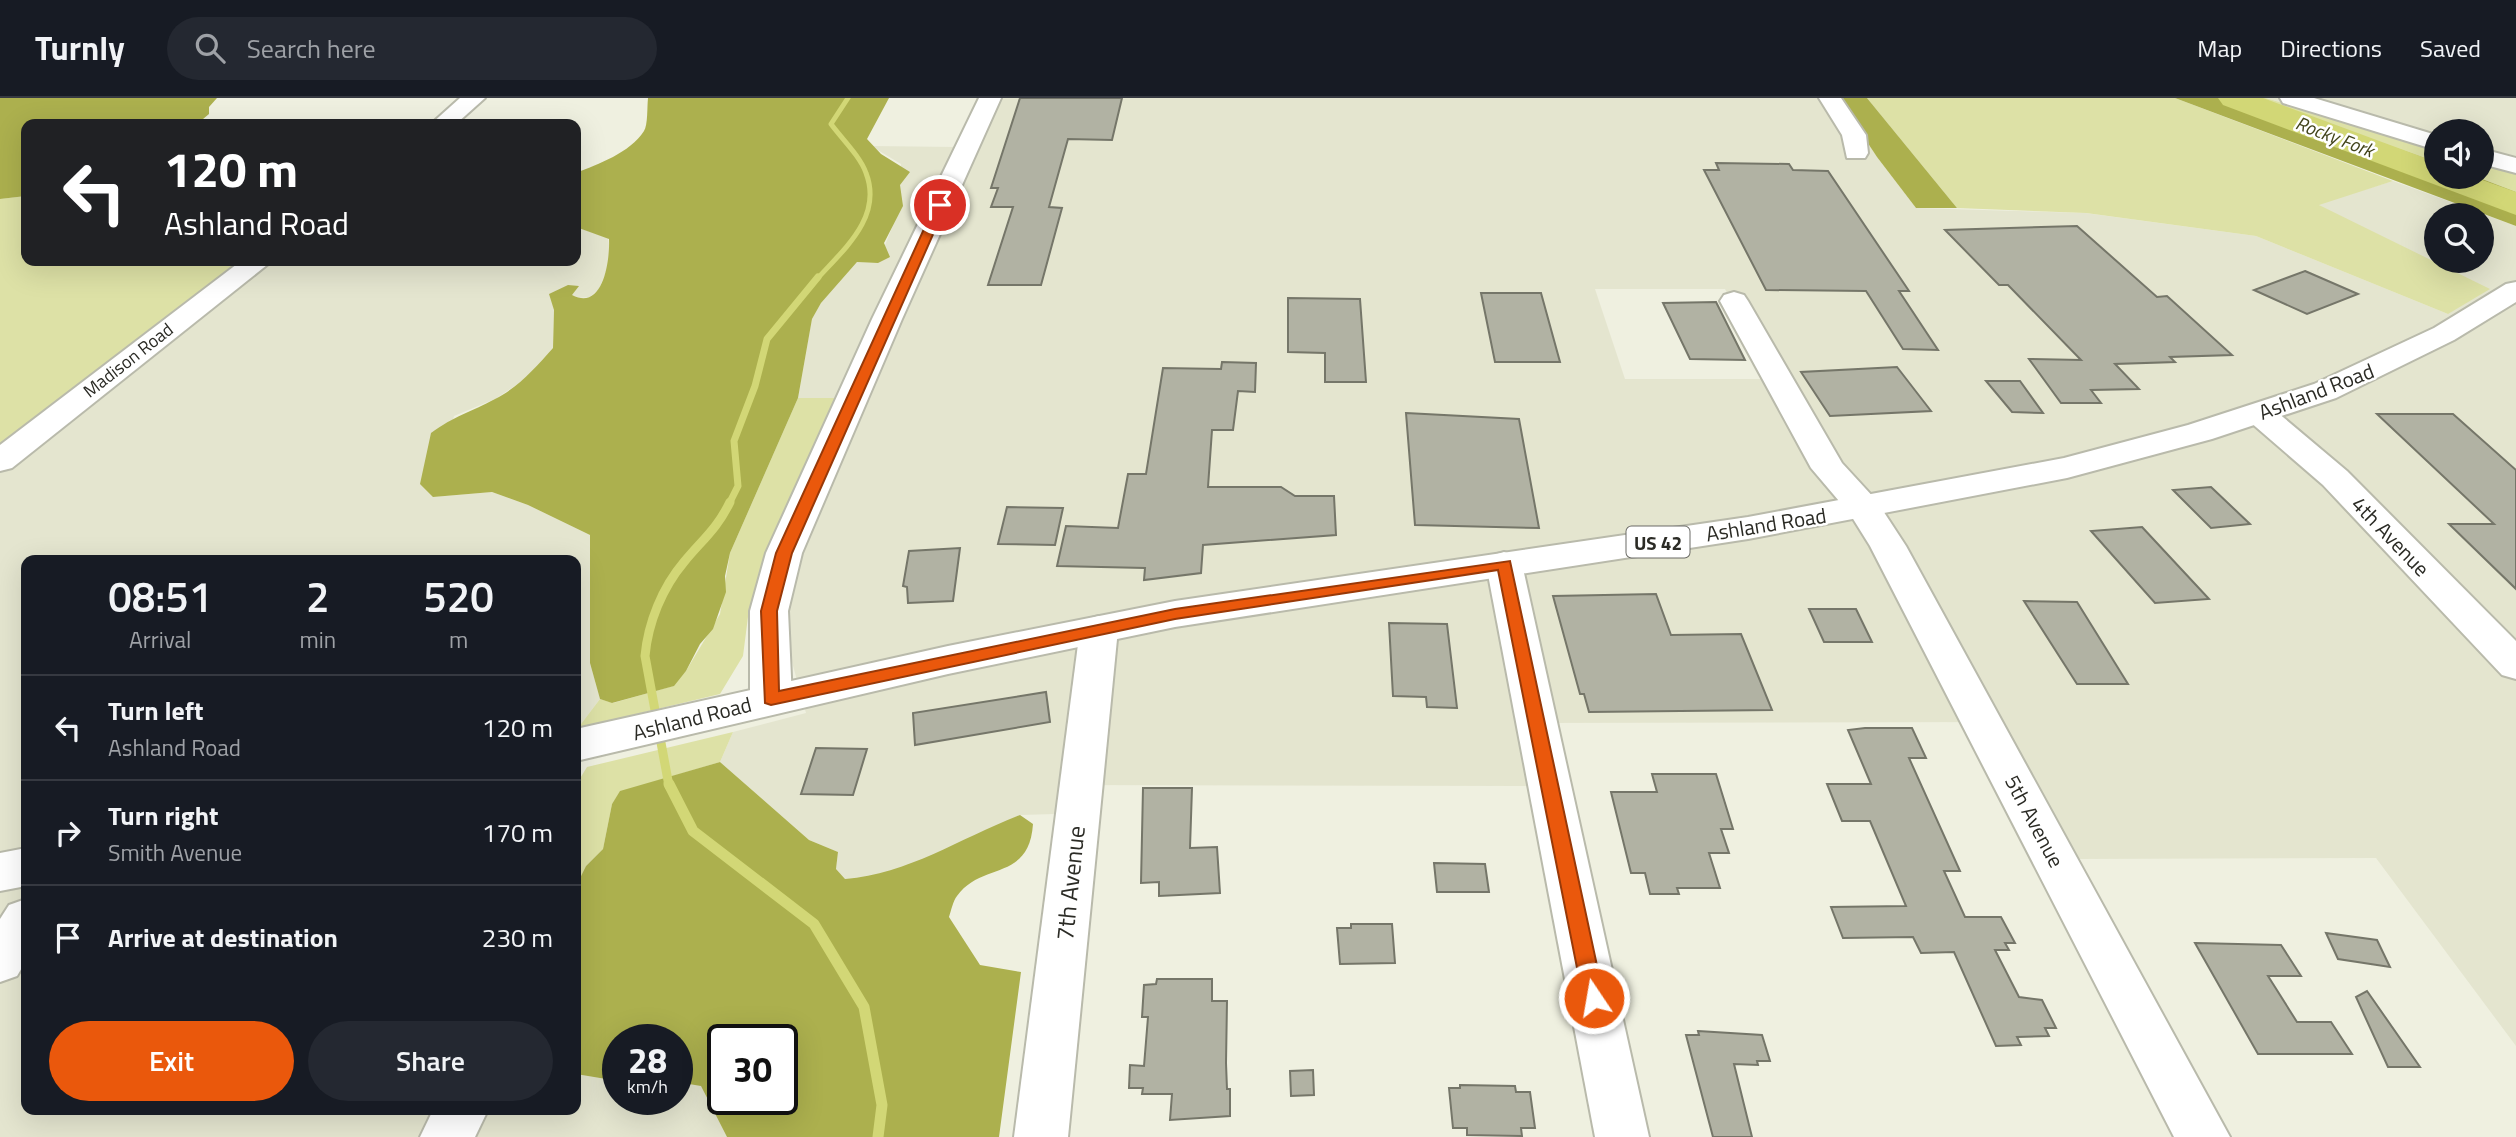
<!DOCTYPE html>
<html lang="en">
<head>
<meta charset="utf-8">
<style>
  :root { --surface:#171b24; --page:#242831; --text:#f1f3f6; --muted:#9ea1a6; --line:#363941; --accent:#ea580c }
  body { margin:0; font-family:"Titillium Web",sans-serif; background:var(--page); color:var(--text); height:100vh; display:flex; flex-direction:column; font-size:26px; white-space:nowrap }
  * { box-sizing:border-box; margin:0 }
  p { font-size:23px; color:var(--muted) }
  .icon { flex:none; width:38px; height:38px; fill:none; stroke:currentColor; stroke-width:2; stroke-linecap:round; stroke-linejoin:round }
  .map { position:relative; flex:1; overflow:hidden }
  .panel { position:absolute; left:21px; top:457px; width:560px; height:560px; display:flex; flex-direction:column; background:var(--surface); border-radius:14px; box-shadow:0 7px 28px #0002 }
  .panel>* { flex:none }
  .guide { position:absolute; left:21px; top:21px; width:560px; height:147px; border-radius:14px; box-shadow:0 7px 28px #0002; background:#202124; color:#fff; overflow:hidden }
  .tools { position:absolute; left:2424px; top:21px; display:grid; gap:14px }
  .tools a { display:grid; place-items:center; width:70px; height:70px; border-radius:50%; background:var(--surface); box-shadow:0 7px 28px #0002; font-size:35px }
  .speed { position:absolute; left:602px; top:926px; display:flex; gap:14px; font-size:35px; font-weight:700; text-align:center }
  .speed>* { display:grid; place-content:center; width:91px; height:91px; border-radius:50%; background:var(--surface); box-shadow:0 7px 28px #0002; line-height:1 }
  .speed small { font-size:18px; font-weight:400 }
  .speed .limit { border:4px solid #111; border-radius:10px; background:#fff; color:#111 }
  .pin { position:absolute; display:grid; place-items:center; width:60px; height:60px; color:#fff; margin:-30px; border:4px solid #fff; border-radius:50%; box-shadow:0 2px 7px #0007 }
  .me { position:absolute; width:77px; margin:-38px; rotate:348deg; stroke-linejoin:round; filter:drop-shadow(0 0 5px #0008) }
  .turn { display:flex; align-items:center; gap:24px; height:147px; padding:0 28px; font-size:32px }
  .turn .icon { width:91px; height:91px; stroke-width:2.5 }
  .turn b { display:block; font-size:49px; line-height:60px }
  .eta { display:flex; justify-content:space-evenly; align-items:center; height:119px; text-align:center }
  .eta b { font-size:42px; font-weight:600; line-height:49px }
  .button { display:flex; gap:14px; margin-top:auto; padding:14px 28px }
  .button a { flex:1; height:80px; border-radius:42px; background:var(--accent); color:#fff; font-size:28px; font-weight:600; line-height:80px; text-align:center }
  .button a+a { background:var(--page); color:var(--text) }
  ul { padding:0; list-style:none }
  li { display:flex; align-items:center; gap:21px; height:105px; padding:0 28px; border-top:2px solid var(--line) }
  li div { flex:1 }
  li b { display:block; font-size:26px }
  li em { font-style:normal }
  header { display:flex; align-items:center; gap:42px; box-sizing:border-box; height:98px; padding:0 35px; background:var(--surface); border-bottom:2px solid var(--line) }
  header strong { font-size:33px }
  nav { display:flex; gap:38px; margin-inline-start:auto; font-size:24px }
  .search { width:490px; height:63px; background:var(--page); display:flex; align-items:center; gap:18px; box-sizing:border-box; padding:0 24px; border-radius:38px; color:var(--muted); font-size:26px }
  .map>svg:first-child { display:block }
</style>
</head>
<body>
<header>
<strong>Turnly</strong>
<div class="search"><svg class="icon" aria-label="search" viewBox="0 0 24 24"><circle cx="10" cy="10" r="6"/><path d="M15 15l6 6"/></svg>Search here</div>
<nav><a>Map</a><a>Directions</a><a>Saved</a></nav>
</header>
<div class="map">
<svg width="2516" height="1039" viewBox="0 0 2516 1039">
  <rect width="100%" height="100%" fill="#eff0e0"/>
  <g fill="#e4e5cf" fill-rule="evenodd">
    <path d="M981,0H1838L1877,59L1916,110L2085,115L2256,138L2448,216L2318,106L2393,83L2516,128V948L2376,760L2076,761L2001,624L1517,625L1530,688L1059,687L1055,716L1020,717L919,764L877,778L844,781L836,771L838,754L809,742L720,664L733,634L806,615L781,524L799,453L864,300H798L812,221L821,205L857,164L878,165L893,127L901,66L871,48L957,49ZM2436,117H2482V163H2436ZM1595,191H1725L1770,281H1625Z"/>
    <polygon points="2266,0 2516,0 2516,75 2482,66 2482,33 2436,33 2436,53"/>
    <polygon points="576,129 608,140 611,162 599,191 590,199 578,200 571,197 578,188 554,212 553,250 524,282 495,301 454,318 433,399 492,394 528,407 590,437 590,565 600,601 578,630 576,642 576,462 26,462 26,1012 576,1012 576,976 618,983 618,1001 677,1001 677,984 701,987 727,1039 0,1039 0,373 269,163 576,163"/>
  </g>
  <g fill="#dde1a6">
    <polygon points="1867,0 2175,0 2393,83 2319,107 2490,191 2448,216 2256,138 2086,115 1957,110"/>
    <polygon points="2256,0 2266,0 2436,53 2436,64"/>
    <polygon points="2482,66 2516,75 2516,94 2477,79 2482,79"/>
    <polygon points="26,98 26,163 248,163 169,220 10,344 0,345 0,101"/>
    <polygon points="798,300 842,300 761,478 749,511 743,558 720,596 578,630 600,601 613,605 673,588 686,573 720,516 730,455"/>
    <polygon points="733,634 720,664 620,694 612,706 603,751 586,768 576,788 576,687 587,669"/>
  </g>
  <g fill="#acb04e" fill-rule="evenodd">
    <polygon points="0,0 217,0 209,9 209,16 197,26 26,26 26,98 0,101"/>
    <path d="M648,0H889L867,41L881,56L910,74L900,87L903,108L884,145L890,159L878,165L857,164L821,205L812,221L798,300L730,455L725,478L726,494L713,531L700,546L686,573L674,588L612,605L600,601L590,565V437L528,407L492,394L433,399L420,386L431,335C454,318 471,314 495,301C519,289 535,270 553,250L554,212L549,196L568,187L579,188L572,197C604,214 610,160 609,141L576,129V75C598,66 630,55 644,33C648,27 647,9 648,0Z"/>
    <polygon points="1838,0 1867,0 1957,110 1916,110 1877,59"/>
    <polygon points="2175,0 2256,0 2436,64 2436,79 2477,79 2516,94 2516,128"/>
    <path d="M720,664L809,742L838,754L836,771L845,781C909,776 960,740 1020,717L1033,726C1029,784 982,763 957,798C953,803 951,813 949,819L980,867L1021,874L999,1039H727L701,988L677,984V942H618V983L576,976V788L586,768L603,751L612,706L620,693ZM723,942H782V1001H723Z"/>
  </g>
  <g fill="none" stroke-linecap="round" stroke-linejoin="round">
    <path stroke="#d2d776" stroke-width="5" d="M817,181C844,151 883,119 866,75C860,58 842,41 831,26L848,0"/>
    <polyline stroke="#d2d776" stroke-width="7" points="729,406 738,388 734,343 755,288 767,241 818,179"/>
    <path stroke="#d2d776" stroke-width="9" d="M669,688L645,558C648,525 662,490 684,464C702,442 717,431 730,404"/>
    <polyline stroke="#d2d776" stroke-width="11" points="669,686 693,733 814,826 864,909 882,1007 878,1039"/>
    <polygon fill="#d2d776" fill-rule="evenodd" points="2218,0 2263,0 2436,64 2436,79 2474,79 2516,94 2516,117 2223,7"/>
  </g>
  <g fill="#b1b2a3" stroke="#757669" stroke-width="2">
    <polygon points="1020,0 1122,0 1112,42 1068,41 1049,109 1062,110 1041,187 988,187 1013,109 991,109 998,90 991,90"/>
    <polygon points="1716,65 1789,66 1793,72 1828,73 1909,193 1899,193 1938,252 1903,251 1866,193 1766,192 1704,72 1719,72"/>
    <polygon points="2077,128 2157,199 2167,198 2232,257 2170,259 2175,264 2115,266 2139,291 2091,292 2101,305 2061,305 2029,261 2081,262 2008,187 1999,187 1945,132"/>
    <polygon points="2305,173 2358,196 2307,216 2254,192"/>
    <polygon points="1481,195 1541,195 1560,264 1495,264"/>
    <polygon points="1288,200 1360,201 1366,284 1325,284 1325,255 1288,254"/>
    <polygon points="1716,204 1745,262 1690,261 1663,205"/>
    <polygon points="1222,264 1256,265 1255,294 1238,293 1233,332 1212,332 1208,389 1281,389 1295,398 1334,398 1336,437 1203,447 1201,475 1144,482 1145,470 1057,468 1066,428 1118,430 1128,376 1146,376 1163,270 1221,271"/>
    <polygon points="1897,269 1931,313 1830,318 1801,274"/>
    <polygon points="1986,283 2020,283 2043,315 2012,314"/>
    <polygon points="1406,315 1519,321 1539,430 1415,427"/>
    <polygon points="2377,316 2453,316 2516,372 2516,491 2449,426 2494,426"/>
    <polygon points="2211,389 2250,426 2211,430 2173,392"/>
    <polygon points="1007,409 1063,410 1055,447 998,446"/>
    <polygon points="2142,429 2209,501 2155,505 2091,433"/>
    <polygon points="960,450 953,503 908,505 907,489 903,488 909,453"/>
    <polygon points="1656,496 1671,537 1741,536 1772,612 1589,614 1584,596 1580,596 1553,498"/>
    <polygon points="2024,503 2077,504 2128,586 2077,586"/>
    <polygon points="1809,511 1856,511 1872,544 1824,544"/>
    <polygon points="1389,525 1447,526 1457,610 1427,609 1426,599 1393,598"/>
    <polygon points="1046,594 1050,624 915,647 913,615"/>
    <polygon points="1865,630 1912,630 1926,660 1909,660 1960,773 1944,773 1965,819 2001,819 2015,845 2005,845 2009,852 1995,852 2019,899 2042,902 2056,930 2045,930 2049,938 2017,939 2021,947 1996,948 1954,854 1921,855 1913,839 1843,840 1831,809 1906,808 1870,723 1842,723 1827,686 1871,686 1848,632"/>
    <polygon points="816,650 867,651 853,697 801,696"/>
    <polygon points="1652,676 1716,676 1733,731 1721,731 1729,755 1709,755 1720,790 1677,790 1679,796 1650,796 1645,775 1631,775 1611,694 1657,694"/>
    <polygon points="1143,690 1192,690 1190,750 1217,749 1220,795 1159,798 1159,784 1141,785"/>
    <polygon points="1434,765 1485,766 1489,794 1437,794"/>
    <polygon points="1351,826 1392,826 1395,865 1340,866 1337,830 1351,830"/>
    <polygon points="2326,835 2377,842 2390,869 2338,861"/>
    <polygon points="2195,845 2281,847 2301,878 2268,878 2297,924 2331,924 2352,956 2258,956"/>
    <polygon points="1157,881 1212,881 1212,903 1227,903 1226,965 1227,991 1230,991 1230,1018 1170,1022 1172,996 1142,996 1143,990 1129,990 1130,967 1144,968 1148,919 1142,919 1144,887 1156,886"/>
    <polygon points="2367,893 2420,969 2388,969 2356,899"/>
    <polygon points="1698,933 1762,937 1770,963 1757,963 1758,967 1734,966 1752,1039 1713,1039 1686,937 1699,937"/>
    <polygon points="1313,972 1314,997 1291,998 1290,973"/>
    <polygon points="1460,987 1515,988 1516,994 1530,994 1535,1030 1521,1030 1522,1038 1467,1037 1467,1030 1453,1030 1449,990 1460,990"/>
  </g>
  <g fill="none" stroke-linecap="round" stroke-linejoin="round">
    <defs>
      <g id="minor">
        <polygon points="460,0 485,0 456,26 431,26"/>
        <polygon points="979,0 1001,0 902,221 802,455 788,513 792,601 786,611 771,616 756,611 750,601 750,513 766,455 872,221"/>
        <polygon points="1819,0 1841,0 1866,37 1868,55 1865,60 1847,60 1842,37"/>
        <polygon points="241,163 272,163 12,370 0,373 0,347"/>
        <polygon points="1734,194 1744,197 1748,203 1842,365 1876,402 1906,448 2230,1039 2174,1039 1870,448 1850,416 1811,370 1720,203 1724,197"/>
        <polygon points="2260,306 2271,309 2347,373 2516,543 2516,581 2502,577 2323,387 2249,323 2244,316 2249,309"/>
        <polygon points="1504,454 1517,458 1522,466 1649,1039 1595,1039 1486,466 1491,458"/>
        <polygon points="1099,518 1113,522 1118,531 1068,1039 1014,1039 1080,531 1085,522"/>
        <polygon points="26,801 26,863 17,878 0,884 0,821 9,807"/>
        <polygon points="433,1012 488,1012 475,1039 420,1039"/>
      </g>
      <g id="major">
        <polygon points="2280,0 2314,0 2436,37 2436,52 2283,5"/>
        <polygon points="2482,51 2516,60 2516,75 2482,66"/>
        <polygon points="2516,184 2516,204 2454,242 2336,300 2212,341 2067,380 1748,441 1175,529 948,576 576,663 576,631 948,548 1175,503 1748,419 2064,360 2188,327 2314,286 2434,230 2506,186"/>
        <polygon points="26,750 26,788 0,793 0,755"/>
      </g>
    </defs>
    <use href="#minor" stroke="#b9baab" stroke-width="4"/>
    <use href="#major" stroke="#b9baab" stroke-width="4"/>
    <use href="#minor" fill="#fff" fill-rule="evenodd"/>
    <use href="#major" fill="#fff" fill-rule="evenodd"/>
  </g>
  <polygon fill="#ea580c" stroke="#983908" stroke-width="2" points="940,103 946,107 792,455 777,513 779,593 1175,511 1510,463 1604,900 1601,906 1594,909 1586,906 1583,900 1498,472 1175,521 771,607 765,605 761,513 776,455 935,107"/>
  <g text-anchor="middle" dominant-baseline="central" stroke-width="5" stroke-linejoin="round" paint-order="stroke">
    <g font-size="18" fill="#2b2b25" stroke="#fff">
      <text transform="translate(128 262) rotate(-38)">Madison Road</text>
    </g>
    <g font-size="19" font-style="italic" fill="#42441b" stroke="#fff">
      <text transform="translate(2335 38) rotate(21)">Rocky Fork</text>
    </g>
    <rect fill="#fff" stroke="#6b6b66" stroke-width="2" x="1626.5" y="428.5" width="63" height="31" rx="5"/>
    <g font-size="19" font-weight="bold" fill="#2b2b25">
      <text x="1658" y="444">US 42</text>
    </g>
    <g font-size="21" fill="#2b2b25" stroke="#fff">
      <text transform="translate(2316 293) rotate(-21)">Ashland Road</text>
      <text transform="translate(1766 426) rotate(-9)">Ashland Road</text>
      <text transform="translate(2391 438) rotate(46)">4th Avenue</text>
      <text transform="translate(692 620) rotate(-14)">Ashland Road</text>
      <text transform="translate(2035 723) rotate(62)">5th Avenue</text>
    </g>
    <g font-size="24" fill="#2b2b25" stroke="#fff">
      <text transform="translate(1070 785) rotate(-84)">7th Avenue</text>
    </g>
  </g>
</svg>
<div class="tools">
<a><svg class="icon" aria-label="sound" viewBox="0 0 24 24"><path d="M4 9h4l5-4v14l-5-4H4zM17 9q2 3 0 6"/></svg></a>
<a><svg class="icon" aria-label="search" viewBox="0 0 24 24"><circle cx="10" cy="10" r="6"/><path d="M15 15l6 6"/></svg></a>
</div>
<div class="speed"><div>28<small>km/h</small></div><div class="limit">30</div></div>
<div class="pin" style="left:940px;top:107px;background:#d93025"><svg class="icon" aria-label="arrive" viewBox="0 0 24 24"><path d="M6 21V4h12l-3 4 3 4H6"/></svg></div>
<svg class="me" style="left:1594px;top:900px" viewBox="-20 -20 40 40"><circle r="17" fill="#ea580c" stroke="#fff" stroke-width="3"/><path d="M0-11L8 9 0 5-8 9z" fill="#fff"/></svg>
<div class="guide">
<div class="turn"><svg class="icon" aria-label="left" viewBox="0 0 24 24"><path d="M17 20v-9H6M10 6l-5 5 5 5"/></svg><div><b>120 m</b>Ashland Road</div></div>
</div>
<section class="panel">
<div class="eta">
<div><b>08:51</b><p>Arrival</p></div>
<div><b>2</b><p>min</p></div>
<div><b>520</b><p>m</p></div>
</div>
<ul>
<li><svg class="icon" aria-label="left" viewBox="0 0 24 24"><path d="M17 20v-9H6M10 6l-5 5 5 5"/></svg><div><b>Turn left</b><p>Ashland Road</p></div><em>120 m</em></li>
<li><svg class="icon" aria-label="right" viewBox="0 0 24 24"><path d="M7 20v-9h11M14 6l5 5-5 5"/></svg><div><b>Turn right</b><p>Smith Avenue</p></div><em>170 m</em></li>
<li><svg class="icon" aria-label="arrive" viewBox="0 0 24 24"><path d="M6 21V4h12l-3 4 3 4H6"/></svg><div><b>Arrive at destination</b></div><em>230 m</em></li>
</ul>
<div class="button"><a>Exit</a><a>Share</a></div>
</section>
</div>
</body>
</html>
